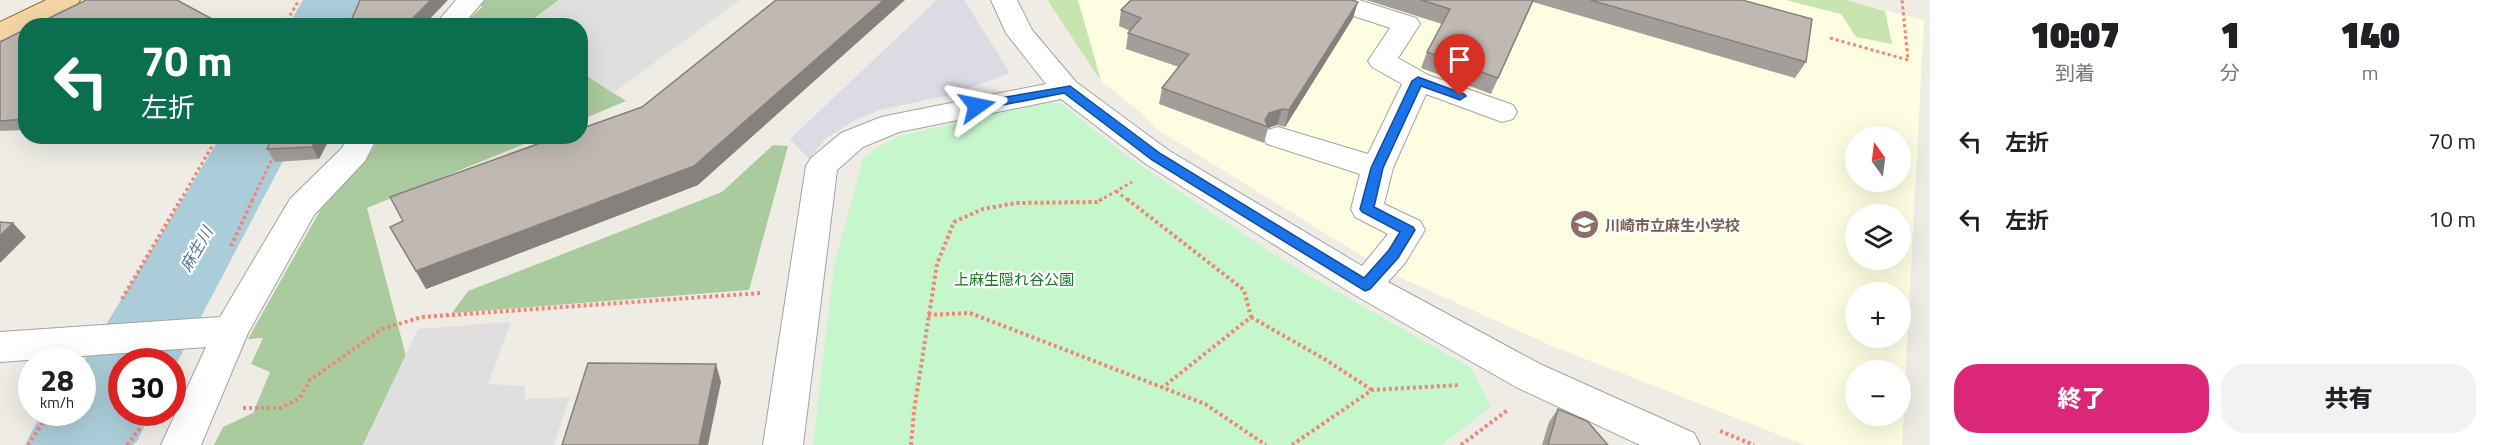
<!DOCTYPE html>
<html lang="ja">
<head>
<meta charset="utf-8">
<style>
  :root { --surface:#fff; --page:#f2f2f2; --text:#202124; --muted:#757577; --accent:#db2777 }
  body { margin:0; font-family:"Titillium Web","Noto Sans JP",sans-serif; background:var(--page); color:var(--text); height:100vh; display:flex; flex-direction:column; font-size:22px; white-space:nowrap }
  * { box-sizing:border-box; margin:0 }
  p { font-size:20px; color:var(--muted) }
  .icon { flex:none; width:33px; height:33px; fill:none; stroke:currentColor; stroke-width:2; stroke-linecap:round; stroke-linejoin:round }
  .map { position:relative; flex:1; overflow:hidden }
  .drawer { display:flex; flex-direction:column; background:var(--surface); width:570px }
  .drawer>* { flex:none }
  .top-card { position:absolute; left:18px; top:18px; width:570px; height:126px; border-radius:24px; box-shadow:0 6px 24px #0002; background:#0b6e4f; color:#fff; overflow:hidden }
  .needle { width:39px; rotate:346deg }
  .controls { position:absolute; left:1845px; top:126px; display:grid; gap:12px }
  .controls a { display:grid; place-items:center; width:66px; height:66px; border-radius:50%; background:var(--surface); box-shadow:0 6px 24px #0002; font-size:30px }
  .speed { position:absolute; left:18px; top:348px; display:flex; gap:12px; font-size:30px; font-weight:700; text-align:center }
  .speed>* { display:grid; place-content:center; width:78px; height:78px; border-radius:50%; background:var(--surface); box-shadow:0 6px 24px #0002; line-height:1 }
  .speed small { font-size:15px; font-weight:400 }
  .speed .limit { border:9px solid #d22; background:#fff; color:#111 }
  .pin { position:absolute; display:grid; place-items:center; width:51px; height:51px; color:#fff; margin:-62px -26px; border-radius:50% 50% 50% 0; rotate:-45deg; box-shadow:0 0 6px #0007 }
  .pin .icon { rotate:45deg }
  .me { position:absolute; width:66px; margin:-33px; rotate:78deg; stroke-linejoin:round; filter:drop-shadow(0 0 4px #0008) }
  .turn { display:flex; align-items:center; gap:21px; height:126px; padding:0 24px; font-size:27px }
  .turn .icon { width:78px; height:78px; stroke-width:2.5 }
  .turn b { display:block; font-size:42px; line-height:51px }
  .eta { display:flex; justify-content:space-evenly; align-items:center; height:102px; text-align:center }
  .eta b { font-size:36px; font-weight:800; line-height:42px }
  .primary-button { display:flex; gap:12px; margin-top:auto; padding:12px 24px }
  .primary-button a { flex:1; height:69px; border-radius:24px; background:var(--accent); color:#fff; font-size:24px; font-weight:800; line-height:69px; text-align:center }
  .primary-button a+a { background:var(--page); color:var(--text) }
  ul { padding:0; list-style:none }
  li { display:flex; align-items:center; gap:18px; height:78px; padding:0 24px }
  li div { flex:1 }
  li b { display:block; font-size:22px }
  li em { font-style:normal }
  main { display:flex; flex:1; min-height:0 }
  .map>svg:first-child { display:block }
</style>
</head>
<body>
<main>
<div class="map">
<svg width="1930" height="445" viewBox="0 0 1930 445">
  <rect width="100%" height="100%" fill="#efece6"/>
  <path fill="#fcfde1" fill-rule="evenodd" d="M1048,0H1846L1924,20L1902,445H1805L1552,346L1386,271L1158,130L1139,111L1101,81ZM1856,136H1900V182H1856ZM1856,214H1900V260H1856ZM1856,292H1900V338H1856ZM1856,370H1900V416H1856Z"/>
  <g fill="#c8e5b0">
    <polygon points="1048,0 1078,0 1101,81 1050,4"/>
    <polygon points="1786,0 1846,0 1885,11 1892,44 1856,37 1841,14"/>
  </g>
  <g fill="#aacb9e">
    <polygon points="475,0 559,0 525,25 462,26 482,7"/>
    <polygon points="581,72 626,101 581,120"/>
    <polygon points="378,137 541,137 367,208 406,356 363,445 214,445 223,427 253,413 270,372 251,364 263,338 248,339 321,209 372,151"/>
    <polygon points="773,145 788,146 749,290 452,313 468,291 722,192"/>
  </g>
  <polygon fill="#c6f6cc" points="1040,101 1062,104 1128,157 1285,262 1471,368 1491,407 1441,445 813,445 834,265 863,159 878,147 898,137"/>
  <g fill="#dfdfdf">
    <polygon points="559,0 740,0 613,93 581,72 580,26 525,25"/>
    <polygon points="511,322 488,384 525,386 525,399 570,397 554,445 363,445 418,329"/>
  </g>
  <polygon fill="#dbdae5" points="937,0 964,0 1010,73 950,95 879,110 857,119 825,139 809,159 790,139"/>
  <polygon fill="#fff" points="188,314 164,357 106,362 133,318"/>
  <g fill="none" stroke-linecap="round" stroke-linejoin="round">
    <g fill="#aacdd9" fill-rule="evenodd">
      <polygon points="303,0 367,0 355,26 288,26"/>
      <polygon points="221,136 296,136 172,372 172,362 122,362 122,412 152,412 137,441 133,445 25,445 42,412 82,412 82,364"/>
    </g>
    <defs>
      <g id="minor">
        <polygon points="456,0 484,0 462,26 434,26"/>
        <polygon points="991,0 1017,0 1032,30 1076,82 1168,150 1362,266 1388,234 1355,217 1351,209 1360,174 1267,144 1263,137 1267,130 1278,127 1368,154 1402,84 1372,67 1368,61 1390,28 1333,9 1329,3 1331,0 1359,0 1416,18 1420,24 1398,58 1428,75 1513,105 1517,112 1513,119 1502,122 1426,94 1393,168 1384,204 1420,221 1425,230 1405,263 1388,282 1542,365 1694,433 1700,445 1640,445 1516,387 1353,294 1146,164 1061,99 899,132 863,147 837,170 803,445 763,445 806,166 811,158 841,133 881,117 1046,84 1006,33"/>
        <polygon points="348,136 378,136 365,161 314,215 248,333 201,445 161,445 206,347 0,362 0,332 220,317 290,199 342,148"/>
      </g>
      <polygon id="major" points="46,0 80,0 76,6 36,26 26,26 26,31 0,41 0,22"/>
    </defs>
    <use href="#minor" stroke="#a3a3a3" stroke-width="2"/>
    <use href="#major" stroke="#8f670b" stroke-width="2"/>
    <g stroke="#f08676" stroke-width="3" stroke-dasharray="3 3" stroke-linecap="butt">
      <polyline points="284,26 299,0"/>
      <polyline points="348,26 354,14"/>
      <polyline points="1830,38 1908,60 1902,0"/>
      <polyline points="1116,191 1129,201"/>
      <polyline points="180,201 218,136"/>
      <polyline points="252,201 274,155"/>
      <polyline points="1099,201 1132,182"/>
    </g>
    <g stroke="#f08676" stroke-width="4" stroke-dasharray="3 3" stroke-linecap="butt">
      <polyline points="1127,199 1244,290 1251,317 1163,387"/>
      <polyline points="231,246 253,199"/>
      <polyline points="122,299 181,199"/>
      <polyline points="928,315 970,313 1205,404 1266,445"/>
      <polyline points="1251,317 1326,360 1372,390"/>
      <polyline points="243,408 281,408 300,398 310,380 382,329 422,317 761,293"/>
      <polyline points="1720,431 1754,445"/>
      <polyline points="28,445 50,412"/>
      <polyline points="127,445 140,428"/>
      <polyline points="911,445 914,411 937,264 954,222 983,209 1016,203 1097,202 1102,199"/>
      <polyline points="1292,445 1372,390 1460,385"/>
      <polyline points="1461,445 1509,409"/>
    </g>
    <use href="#minor" fill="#fff" fill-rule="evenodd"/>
    <use href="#major" fill="#f5d5a5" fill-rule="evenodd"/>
  </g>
  <g fill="#a49e9a">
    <polygon points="1366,0 1742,0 1806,62 1795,78 1533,2 1491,94 1421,68 1427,52 1442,24"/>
    <polygon points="1121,10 1353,18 1285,127 1277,125 1268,128 1264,143 1159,104 1162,88 1179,67 1126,49 1128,33 1130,31 1119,26"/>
    <polygon points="26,29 26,130 0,131 0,42"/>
    <polygon points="642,107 698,185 426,289 390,227 403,221 390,197"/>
    <polygon points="331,136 319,159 275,162 267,149"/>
    <polygon points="1558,409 1608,445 1542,445 1549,422"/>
  </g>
  <g fill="#86817d">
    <polygon points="431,0 448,0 423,26 405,26"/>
    <polygon points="884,0 905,0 698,185 426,289 416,271"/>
    <polygon points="1358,2 1353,18 1285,127 1289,110"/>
    <polygon points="1282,109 1277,125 1268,128 1265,120 1269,113"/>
    <polygon points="317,136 331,136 319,159 312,147"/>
    <polygon points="13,223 26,237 0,263 0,236"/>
    <polygon points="716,364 721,382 708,445 699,445"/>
  </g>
  <g fill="#bfb8b3" stroke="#86817d" stroke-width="1.5">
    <polygon points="86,0 177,0 225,26 33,26"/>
    <polygon points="360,0 431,0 405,26 349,26"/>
    <polygon points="776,0 884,0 694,166 416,271 390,227 403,221 390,197 560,136 580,136 580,129 642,107"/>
    <polygon points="1131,0 1352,0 1358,2 1289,110 1282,109 1269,113 1265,120 1268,127 1162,88 1189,54 1128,33 1141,18 1121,10"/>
    <polygon points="1421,0 1533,0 1498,78 1427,52 1450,9"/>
    <polygon points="1590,0 1742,0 1812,19 1806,62"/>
    <polygon points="26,29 26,119 0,121 0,42"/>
    <polygon points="273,136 317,136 312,147 267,149"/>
    <polygon points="0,222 13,223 0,236"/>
    <polygon points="588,363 716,364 699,445 562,445"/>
    <polygon points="1558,409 1587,421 1608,445 1548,445"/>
  </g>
  <polygon fill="#1a73e8" stroke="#114b97" stroke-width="1.5" points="1418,77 1464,94 1466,96 1460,100 1421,86 1383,168 1374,207 1413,227 1415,230 1398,258 1370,289 1365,291 1152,160 1064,93 977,110 971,106 977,102 1070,86 1161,154 1364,278 1389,250 1400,232 1362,212 1360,209 1371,168 1412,81"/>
  <defs>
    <symbol id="school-disc" viewBox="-11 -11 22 22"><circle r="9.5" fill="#8d6e63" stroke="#fff"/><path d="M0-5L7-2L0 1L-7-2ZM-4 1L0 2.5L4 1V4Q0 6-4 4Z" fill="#fff"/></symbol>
  </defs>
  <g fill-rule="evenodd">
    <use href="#school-disc" x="1568" y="208" width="33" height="33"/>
  </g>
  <g text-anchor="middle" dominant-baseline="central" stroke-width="4.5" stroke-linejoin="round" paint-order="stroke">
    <g font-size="15" font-weight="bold" fill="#785e54" stroke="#fff" text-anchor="start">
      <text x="1605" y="225">川崎市立麻生小学校</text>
    </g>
    <g font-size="15" fill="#14761f" stroke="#fff">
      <text x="1014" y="279">上麻生隠れ谷公園</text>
    </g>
    <g font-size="16" font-style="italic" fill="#4f75a0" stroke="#fff">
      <text transform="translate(196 249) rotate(-60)">麻生川</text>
    </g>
  </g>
</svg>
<div class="controls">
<a><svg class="needle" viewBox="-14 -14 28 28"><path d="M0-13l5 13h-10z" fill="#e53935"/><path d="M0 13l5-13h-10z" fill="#757577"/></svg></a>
<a><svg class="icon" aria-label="layers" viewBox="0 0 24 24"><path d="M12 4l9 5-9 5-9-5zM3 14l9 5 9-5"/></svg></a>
<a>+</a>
<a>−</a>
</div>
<div class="speed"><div>28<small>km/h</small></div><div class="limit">30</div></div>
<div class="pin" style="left:1460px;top:96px;background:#d93025"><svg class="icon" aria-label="arrive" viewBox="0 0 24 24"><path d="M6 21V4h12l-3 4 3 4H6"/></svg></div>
<svg class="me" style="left:977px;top:106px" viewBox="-20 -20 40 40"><path d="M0-17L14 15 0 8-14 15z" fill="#1a73e8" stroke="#fff" stroke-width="4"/></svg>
<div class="top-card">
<div class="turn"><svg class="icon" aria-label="left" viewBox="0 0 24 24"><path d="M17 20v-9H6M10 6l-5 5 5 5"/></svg><div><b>70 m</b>左折</div></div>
</div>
</div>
<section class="drawer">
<div class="eta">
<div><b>10:07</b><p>到着</p></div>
<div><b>1</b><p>分</p></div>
<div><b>140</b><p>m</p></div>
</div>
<ul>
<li><svg class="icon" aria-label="left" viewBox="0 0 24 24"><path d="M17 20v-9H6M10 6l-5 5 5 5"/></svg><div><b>左折</b></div><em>70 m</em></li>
<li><svg class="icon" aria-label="left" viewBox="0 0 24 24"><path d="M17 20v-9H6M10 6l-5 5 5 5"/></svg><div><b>左折</b></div><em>10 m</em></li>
</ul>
<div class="primary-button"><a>終了</a><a>共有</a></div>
</section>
</main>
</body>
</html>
